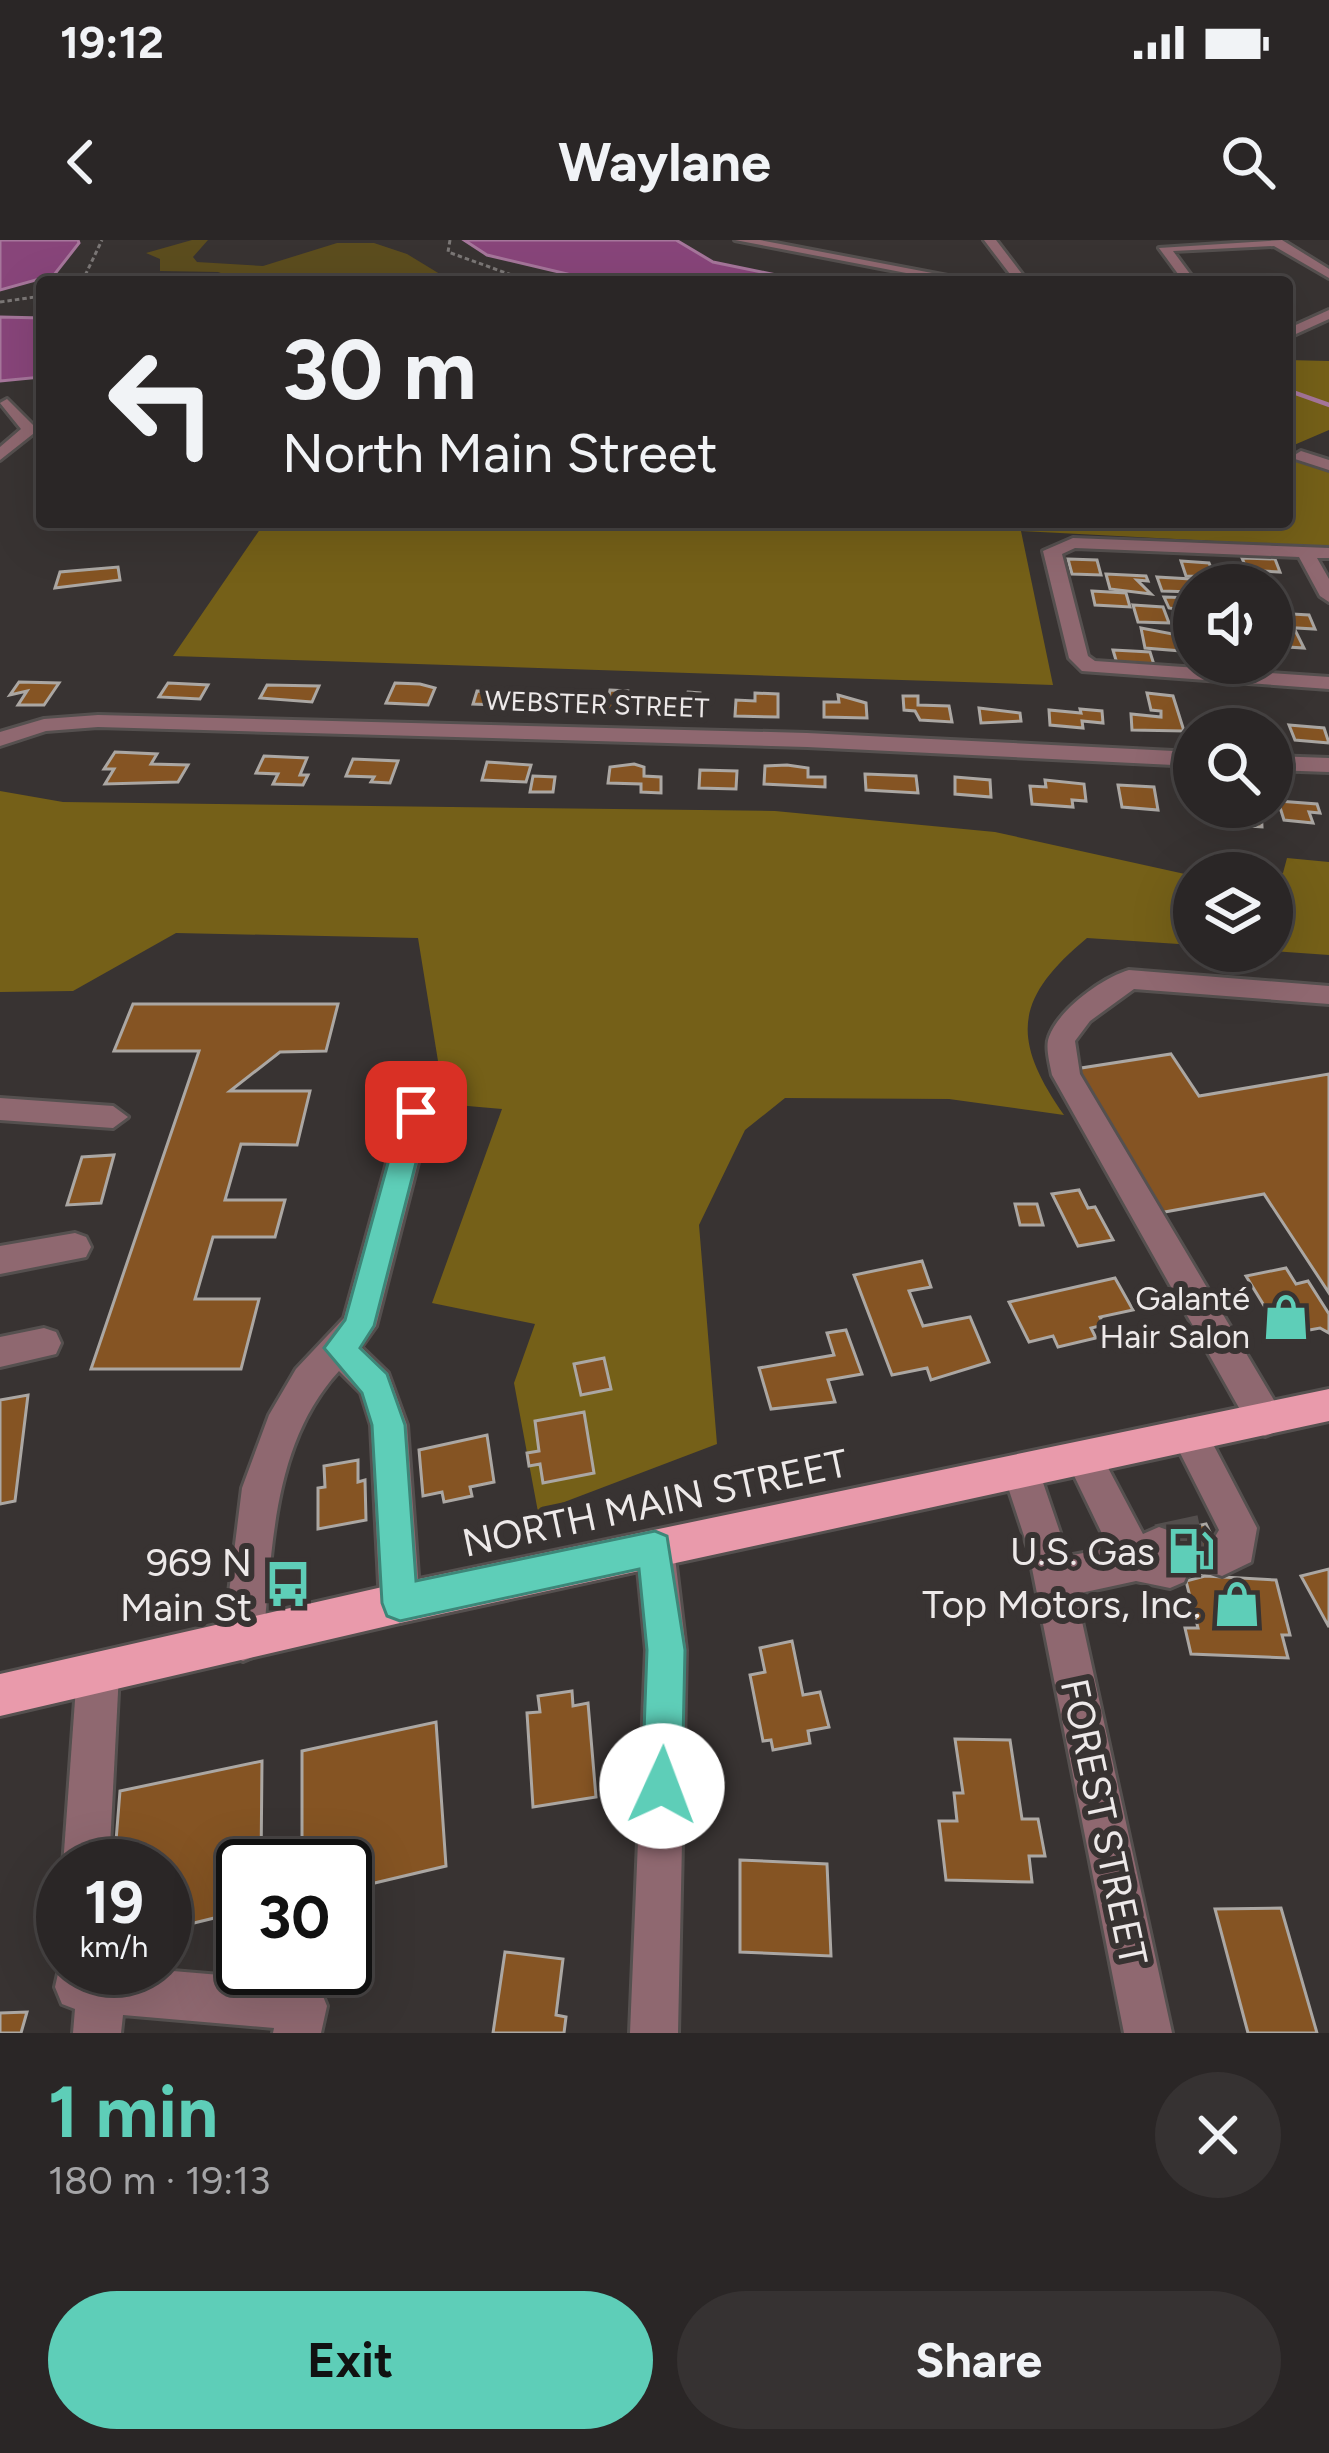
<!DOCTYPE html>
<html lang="en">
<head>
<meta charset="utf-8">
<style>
  :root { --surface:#2a2626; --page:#363232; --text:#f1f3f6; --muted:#a5a5a7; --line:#464343; --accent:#5eceb8 }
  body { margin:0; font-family:Figtree,sans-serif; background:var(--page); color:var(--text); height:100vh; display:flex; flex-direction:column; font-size:45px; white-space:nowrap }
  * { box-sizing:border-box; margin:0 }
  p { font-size:39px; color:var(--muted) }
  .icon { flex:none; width:66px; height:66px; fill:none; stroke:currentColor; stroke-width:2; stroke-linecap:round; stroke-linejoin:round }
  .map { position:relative; height:1793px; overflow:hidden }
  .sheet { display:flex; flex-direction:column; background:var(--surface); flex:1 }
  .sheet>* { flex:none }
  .banner { position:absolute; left:36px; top:36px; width:1257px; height:252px; border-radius:12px; box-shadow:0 12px 48px #0002,0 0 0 3px var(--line); background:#2a2626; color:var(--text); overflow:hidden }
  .controls { position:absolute; left:1173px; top:324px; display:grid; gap:24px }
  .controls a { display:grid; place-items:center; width:120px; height:120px; border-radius:50%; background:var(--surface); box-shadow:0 12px 48px #0002,0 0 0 3px var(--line); font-size:60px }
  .speed { position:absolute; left:36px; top:1599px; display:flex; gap:24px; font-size:60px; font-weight:700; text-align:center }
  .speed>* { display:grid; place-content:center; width:156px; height:156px; border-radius:50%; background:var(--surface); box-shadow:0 12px 48px #0002,0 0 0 3px var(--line); line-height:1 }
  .speed small { font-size:30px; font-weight:400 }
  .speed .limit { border:6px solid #111; border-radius:18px; background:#fff; color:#111 }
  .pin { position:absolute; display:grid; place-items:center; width:102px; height:102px; color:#fff; margin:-51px; border-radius:24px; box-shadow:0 6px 18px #0006 }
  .me { position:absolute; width:132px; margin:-66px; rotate:2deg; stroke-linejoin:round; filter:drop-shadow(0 0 9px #0008) }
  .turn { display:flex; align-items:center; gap:42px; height:252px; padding:0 48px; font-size:54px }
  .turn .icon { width:156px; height:156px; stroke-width:2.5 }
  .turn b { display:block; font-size:84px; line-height:102px }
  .round { display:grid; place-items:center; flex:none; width:126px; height:126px; border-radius:63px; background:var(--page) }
  .summary { display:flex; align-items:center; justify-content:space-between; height:204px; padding:0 48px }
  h1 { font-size:72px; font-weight:700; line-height:90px; color:var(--accent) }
  .cta { display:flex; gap:24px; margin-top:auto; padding:24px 48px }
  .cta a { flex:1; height:138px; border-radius:72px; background:var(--accent); color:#111; font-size:48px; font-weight:700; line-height:138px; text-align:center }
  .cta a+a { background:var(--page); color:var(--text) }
  .status { display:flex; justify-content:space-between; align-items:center; height:84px; padding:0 60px; background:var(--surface); direction:ltr }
  .status svg { height:33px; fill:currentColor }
  header { display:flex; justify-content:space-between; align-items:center; height:156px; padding:0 48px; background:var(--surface); font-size:54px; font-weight:700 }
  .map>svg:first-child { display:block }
</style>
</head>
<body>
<div class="status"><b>19:12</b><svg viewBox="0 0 49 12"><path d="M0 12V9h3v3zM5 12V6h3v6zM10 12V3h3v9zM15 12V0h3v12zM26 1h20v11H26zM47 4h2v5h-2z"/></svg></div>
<header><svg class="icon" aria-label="back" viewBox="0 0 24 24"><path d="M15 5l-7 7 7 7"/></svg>Waylane<svg class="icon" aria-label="search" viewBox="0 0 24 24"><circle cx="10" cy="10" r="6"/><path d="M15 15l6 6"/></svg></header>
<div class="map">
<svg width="1329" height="1793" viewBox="0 0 1329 1793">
  <rect width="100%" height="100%" fill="#383332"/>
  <polygon fill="#5c4d1e" points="192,0 208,0 193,17 197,22 263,26 337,3 374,3 407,14 453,42 245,42 218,32 160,31 160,19 146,13"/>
  <g fill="#756018">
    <polygon points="1287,120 1329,121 1329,190 1287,208"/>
    <polygon points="1287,217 1329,231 1329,307 1021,291 1053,445 173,416 265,282 1287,282"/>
    <path d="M0,551L63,562L775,571L995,592L1194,636V705L1087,698C1015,758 1010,798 1064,875L949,859L785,858L745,890L699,985L717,1204L538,1272L514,1143L535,1084L432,1063L502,869L445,864L418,698L176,693L73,751L0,752Z"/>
    <polygon points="1287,618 1329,622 1329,715 1272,711 1272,633 1199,633 1207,625 1283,633"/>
  </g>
  <g fill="#88457a" stroke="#a6769b" stroke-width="3">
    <polygon points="0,0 78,0 79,3 54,35 0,50"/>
    <polygon points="464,0 676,0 713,22 810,42 569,42 576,36 487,15"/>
    <polygon points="0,77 42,78 42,137 0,141"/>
  </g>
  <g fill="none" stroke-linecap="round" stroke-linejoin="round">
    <polyline stroke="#a6769b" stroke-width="4.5" points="1287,150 1329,165"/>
  </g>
  <g fill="#855423" stroke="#aba7a3" stroke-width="3">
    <polygon points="1242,318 1275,319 1280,332 1247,330"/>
    <polygon points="1068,319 1097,320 1101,335 1072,334"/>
    <polygon points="1181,321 1209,323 1215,337 1186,336"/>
    <polygon points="118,327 120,340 55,348 60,332"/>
    <polygon points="1218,332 1251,333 1257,345 1224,345"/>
    <polygon points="1106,334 1146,336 1148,341 1137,340 1151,354 1110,349"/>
    <polygon points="1157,337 1191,339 1194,352 1162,351"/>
    <polygon points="1092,351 1126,353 1130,367 1095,365"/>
    <polygon points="1164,357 1194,358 1194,372 1169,368"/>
    <polygon points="1133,365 1163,367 1169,383 1138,382"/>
    <polygon points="1274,373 1309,375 1315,389 1280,387"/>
    <polygon points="1141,388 1178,395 1182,411 1145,408"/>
    <polygon points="1272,389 1295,390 1304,408 1272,406"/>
    <polygon points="1113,410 1150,412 1155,428 1118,427"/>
    <polygon points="19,442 59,443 44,465 18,465 27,451 10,455"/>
    <polygon points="168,443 208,445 200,459 159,457"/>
    <polygon points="395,443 420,444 435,448 428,465 386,463"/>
    <polygon points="267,445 319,446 312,462 260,458"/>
    <polygon points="610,450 628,451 630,472 598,471 600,456 609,456"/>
    <polygon points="477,451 546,453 550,458 544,467 473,464"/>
    <polygon points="688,452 700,453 700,464 690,464 689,472 660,471 662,457 687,458"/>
    <polygon points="755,453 778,454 778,477 735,476 736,460 755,461"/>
    <polygon points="1147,453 1173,456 1184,491 1132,490 1131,474 1161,477 1161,471 1151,470"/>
    <polygon points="838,455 866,463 867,478 824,477 824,462 839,462"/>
    <polygon points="903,456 918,456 918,465 949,466 952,482 920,480 915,471 904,470"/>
    <polygon points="979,468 1020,473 1021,481 981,483"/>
    <polygon points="1080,469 1102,471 1103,483 1082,481 1083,488 1050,485 1049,470 1081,473"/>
    <polygon points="1289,485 1324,488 1329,503 1295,500"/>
    <polygon points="115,512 157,514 151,524 188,525 178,542 105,544 114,529 104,529"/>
    <polygon points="264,516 307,518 300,535 308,535 303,545 273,544 278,534 256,533"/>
    <polygon points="353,519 398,521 390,543 371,542 374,537 346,536"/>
    <polygon points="487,522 531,525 526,542 482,540"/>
    <polygon points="634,524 644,527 644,536 661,537 661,553 641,552 641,544 608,543 610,527"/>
    <polygon points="787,525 808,528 808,537 825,537 825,547 764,544 765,526"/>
    <polygon points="700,530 737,531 736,549 699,548"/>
    <polygon points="865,534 916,536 918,553 866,550"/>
    <polygon points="533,536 555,537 553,552 530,552"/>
    <polygon points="955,537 990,540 991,557 955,554"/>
    <polygon points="1045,540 1084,544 1086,561 1072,560 1073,567 1032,564 1030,546 1046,547"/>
    <polygon points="1118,545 1154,547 1158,570 1122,567"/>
    <polygon points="1278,561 1317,564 1320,573 1309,572 1313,583 1284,580"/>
    <polygon points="1261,567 1262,587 1233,585 1227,569 1207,567"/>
    <polygon points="133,764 338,764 326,811 280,812 230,851 310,851 297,905 241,904 225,960 285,960 275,997 213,997 195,1059 259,1059 241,1129 91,1129 199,811 114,811"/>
    <polygon points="1171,814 1199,856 1329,834 1329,1053 1264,954 1159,973 1075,829"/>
    <polygon points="114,915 101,963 67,965 82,917"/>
    <polygon points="1079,950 1088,968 1095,967 1113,1000 1078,1006 1052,954"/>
    <polygon points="1015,964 1037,964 1043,985 1020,985"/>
    <polygon points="922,1021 931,1047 909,1051 923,1086 970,1077 989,1122 931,1140 927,1128 892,1135 854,1035"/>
    <polygon points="1286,1028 1296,1044 1308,1041 1329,1074 1329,1093 1320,1088 1282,1095 1246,1036"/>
    <polygon points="1115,1038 1133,1070 1100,1077 1104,1085 1091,1088 1096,1098 1058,1107 1053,1096 1029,1102 1009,1062"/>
    <polygon points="846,1090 862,1134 828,1140 835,1162 771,1169 759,1128 834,1115 827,1093"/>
    <polygon points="604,1118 611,1149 581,1155 574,1124"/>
    <polygon points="28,1155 15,1261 0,1264 0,1160"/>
    <polygon points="584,1172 594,1233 543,1243 540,1224 529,1226 527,1213 539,1211 535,1181"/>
    <polygon points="487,1195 494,1242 470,1247 472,1256 444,1262 442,1252 423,1256 419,1210"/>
    <polygon points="358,1220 358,1242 365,1240 366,1280 318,1289 318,1248 325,1247 324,1226"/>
    <polygon points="1206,1284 1227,1328 1175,1339 1154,1295"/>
    <polygon points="1329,1329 1329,1387 1301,1336"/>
    <polygon points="1205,1336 1276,1340 1290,1395 1282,1395 1288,1418 1191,1414 1185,1388 1198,1388 1186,1341"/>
    <polygon points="792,1401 803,1455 820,1452 829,1487 808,1491 810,1503 773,1510 771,1500 763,1501 750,1435 765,1432 760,1408"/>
    <polygon points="572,1451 573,1466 588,1463 596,1557 533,1567 527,1473 540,1472 538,1456"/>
    <polygon points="436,1482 446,1626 345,1650 345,1626 302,1626 302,1511"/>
    <polygon points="955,1499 1010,1500 1022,1579 1038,1579 1045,1616 1029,1616 1032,1642 946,1640 939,1581 957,1581 954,1553 963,1553"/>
    <polygon points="262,1521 261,1626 243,1626 243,1671 165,1690 165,1626 114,1626 120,1551"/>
    <polygon points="740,1620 827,1624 831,1716 740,1712"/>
    <polygon points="1281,1668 1317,1793 1248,1793 1215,1669"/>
    <polygon points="505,1712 563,1719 556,1775 566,1777 564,1793 493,1793"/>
    <polygon points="27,1772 21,1793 0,1793 0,1773"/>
  </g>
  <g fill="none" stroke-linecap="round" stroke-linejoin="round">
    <polyline stroke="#534e4d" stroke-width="44" stroke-dasharray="44 21" stroke-linecap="butt" points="1159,1306 1211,1295"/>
    <defs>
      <g id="minor">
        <polygon points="735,0 760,0 979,42 953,42"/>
        <polygon points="984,0 996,0 1022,34 1019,42 1007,42 1010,34"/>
        <polygon points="1282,0 1329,29 1329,38 1274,6 1173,11 1196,42 1184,42 1159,8"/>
        <polygon points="1329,70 1329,79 1287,98 1287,89"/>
        <polygon points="7,159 38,190 0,220 0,207 21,189 0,163"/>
        <polygon points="1301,211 1329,220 1329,230 1295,219 1293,216"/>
        <polygon points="1073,298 1329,308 1329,318 1317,318 1329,339 1329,362 1320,356 1299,317 1075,308 1062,314 1088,416 1095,421 1329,437 1329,449 1082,431 1069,418 1043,311"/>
        <polygon points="98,475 807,493 1194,512 1194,526 807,507 98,487 46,491 0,506 0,492 44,479"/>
        <polygon points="1272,516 1329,518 1329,532 1272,530"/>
        <path d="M1129,730L1329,746V764L1134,749L1090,781L1075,801L1080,834L1278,1167L1283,1179L1278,1191L1265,1196L1252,1191L1052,835C1050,824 1045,807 1049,797C1059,769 1102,738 1129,730Z"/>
        <polygon points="0,858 113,866 128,877 113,888 0,880"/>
        <path d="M416,861L431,872L376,1086L361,1107L388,1133L407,1185L420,1363L414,1377L400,1383L386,1377L380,1363L371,1185L361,1153L339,1131C272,1204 273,1307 263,1401L257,1415L243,1421L229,1415L223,1401L242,1248L269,1175L296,1129L344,1078L401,872Z"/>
        <polygon points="75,993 86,997 91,1007 86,1017 0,1034 0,1006"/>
        <polygon points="44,1088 56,1092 61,1103 56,1114 0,1127 0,1097"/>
        <polygon points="1189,1178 1202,1183 1257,1288 1251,1322 1222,1336 1208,1331 1203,1317 1219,1290 1171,1195 1176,1183"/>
        <polygon points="1084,1202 1097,1207 1143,1294 1159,1287 1173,1292 1176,1311 1184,1314 1190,1328 1184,1342 1170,1348 1136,1341 1076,1354 1172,1793 1124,1793 1028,1308 1003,1232 1009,1219 1022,1214 1035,1219 1068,1316 1109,1308 1066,1219 1071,1207"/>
        <polygon points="655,1290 669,1295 674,1309 686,1410 678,1793 630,1793 646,1410 636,1309 641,1295"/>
        <polygon points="98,1412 113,1418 119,1433 109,1626 63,1626 77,1433 83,1418"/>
        <polygon points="63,1712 63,1728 137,1728 303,1742 320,1749 327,1766 321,1793 273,1793 274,1788 123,1775 121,1793 73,1793 75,1769 62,1764 55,1747"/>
      </g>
      <polygon id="major" points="1329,1149 1329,1181 400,1383 0,1476 0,1434 400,1343"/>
    </defs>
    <use href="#minor" stroke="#55504f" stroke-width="6"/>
    <use href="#major" stroke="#55504f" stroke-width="6"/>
    <g stroke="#7b7776" stroke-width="3" stroke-dasharray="4.5 3" stroke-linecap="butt">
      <polyline points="450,0 448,12 531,42"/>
      <polyline points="82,42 102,0"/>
      <polyline points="0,62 42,56"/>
    </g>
    <use href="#minor" fill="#8f6870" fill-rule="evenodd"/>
    <use href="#major" fill="#e99aab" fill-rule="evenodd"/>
  </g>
  <polygon fill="#5eceb8" stroke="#3d8678" stroke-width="3" points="416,862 429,872 374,1086 360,1108 387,1134 405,1185 416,1341 655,1291 667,1296 685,1410 682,1546 676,1561 662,1566 648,1561 642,1546 647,1410 639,1329 400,1381 387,1376 382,1363 372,1185 362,1153 324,1108 345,1080 402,872"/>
  <defs>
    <symbol id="shop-bare" viewBox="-9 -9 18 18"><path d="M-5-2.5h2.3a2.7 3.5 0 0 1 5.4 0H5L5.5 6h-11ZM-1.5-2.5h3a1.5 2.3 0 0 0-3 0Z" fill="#5eceb8" stroke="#383332" stroke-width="2.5" paint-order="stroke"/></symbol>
    <symbol id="fuel-bare" viewBox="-9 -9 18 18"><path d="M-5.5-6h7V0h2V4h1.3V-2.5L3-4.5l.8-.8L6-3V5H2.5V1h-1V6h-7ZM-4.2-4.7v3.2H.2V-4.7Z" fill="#5eceb8" stroke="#383332" stroke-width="2.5" paint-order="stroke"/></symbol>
    <symbol id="bus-bare" viewBox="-9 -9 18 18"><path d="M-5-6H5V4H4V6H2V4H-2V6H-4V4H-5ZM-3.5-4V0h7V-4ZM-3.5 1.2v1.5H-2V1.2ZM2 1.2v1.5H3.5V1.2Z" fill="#5eceb8" stroke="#383332" stroke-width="2.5" paint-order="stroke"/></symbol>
  </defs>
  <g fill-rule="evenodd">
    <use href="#shop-bare" x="1253" y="1044" width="66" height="66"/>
    <use href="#fuel-bare" x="1158" y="1278" width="66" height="66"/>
    <use href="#bus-bare" x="255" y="1311" width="66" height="66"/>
    <use href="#shop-bare" x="1204" y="1331" width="66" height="66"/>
  </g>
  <g text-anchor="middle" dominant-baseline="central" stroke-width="12" stroke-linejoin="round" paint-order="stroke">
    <g font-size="27" fill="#ede9e9" stroke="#383332">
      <text transform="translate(597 464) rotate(2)">WEBSTER STREET</text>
    </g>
    <g font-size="33" fill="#ede9e9" stroke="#383332" text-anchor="end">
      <text x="1250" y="1058">Galanté<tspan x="1250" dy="38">Hair Salon</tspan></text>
    </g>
    <g font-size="39" fill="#ede9e9" stroke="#383332">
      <text transform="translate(655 1263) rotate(-12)">NORTH MAIN STREET</text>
      <text transform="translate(1104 1582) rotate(78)">FOREST STREET</text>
    </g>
    <g font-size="39" fill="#ede9e9" stroke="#383332" text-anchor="end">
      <text x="1155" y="1311">U.S. Gas</text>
      <text x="252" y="1322">969 N<tspan x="252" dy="45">Main St</tspan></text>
      <text x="1201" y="1364">Top Motors, Inc.</text>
    </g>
  </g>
</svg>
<div class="controls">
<a><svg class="icon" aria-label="sound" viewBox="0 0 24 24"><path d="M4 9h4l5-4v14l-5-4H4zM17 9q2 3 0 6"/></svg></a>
<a><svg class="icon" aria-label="search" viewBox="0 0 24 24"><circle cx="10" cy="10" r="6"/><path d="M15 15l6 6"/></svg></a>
<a><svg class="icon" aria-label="layers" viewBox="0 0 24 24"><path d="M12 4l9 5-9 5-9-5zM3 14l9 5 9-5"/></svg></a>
</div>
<div class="speed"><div>19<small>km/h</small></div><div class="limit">30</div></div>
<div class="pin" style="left:416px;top:872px;background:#d93025"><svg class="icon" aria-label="arrive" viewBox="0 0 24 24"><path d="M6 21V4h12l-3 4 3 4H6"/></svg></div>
<svg class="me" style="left:662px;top:1546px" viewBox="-20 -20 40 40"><circle r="19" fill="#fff"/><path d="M0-13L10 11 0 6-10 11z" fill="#5eceb8"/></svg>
<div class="banner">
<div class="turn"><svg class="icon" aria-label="left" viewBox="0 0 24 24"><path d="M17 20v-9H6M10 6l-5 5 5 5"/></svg><div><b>30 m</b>North Main Street</div></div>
</div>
</div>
<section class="sheet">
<div class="summary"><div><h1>1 min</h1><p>180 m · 19:13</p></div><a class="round"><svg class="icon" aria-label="close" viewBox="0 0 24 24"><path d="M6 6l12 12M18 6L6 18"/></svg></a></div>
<div class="cta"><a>Exit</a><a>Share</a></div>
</section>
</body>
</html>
